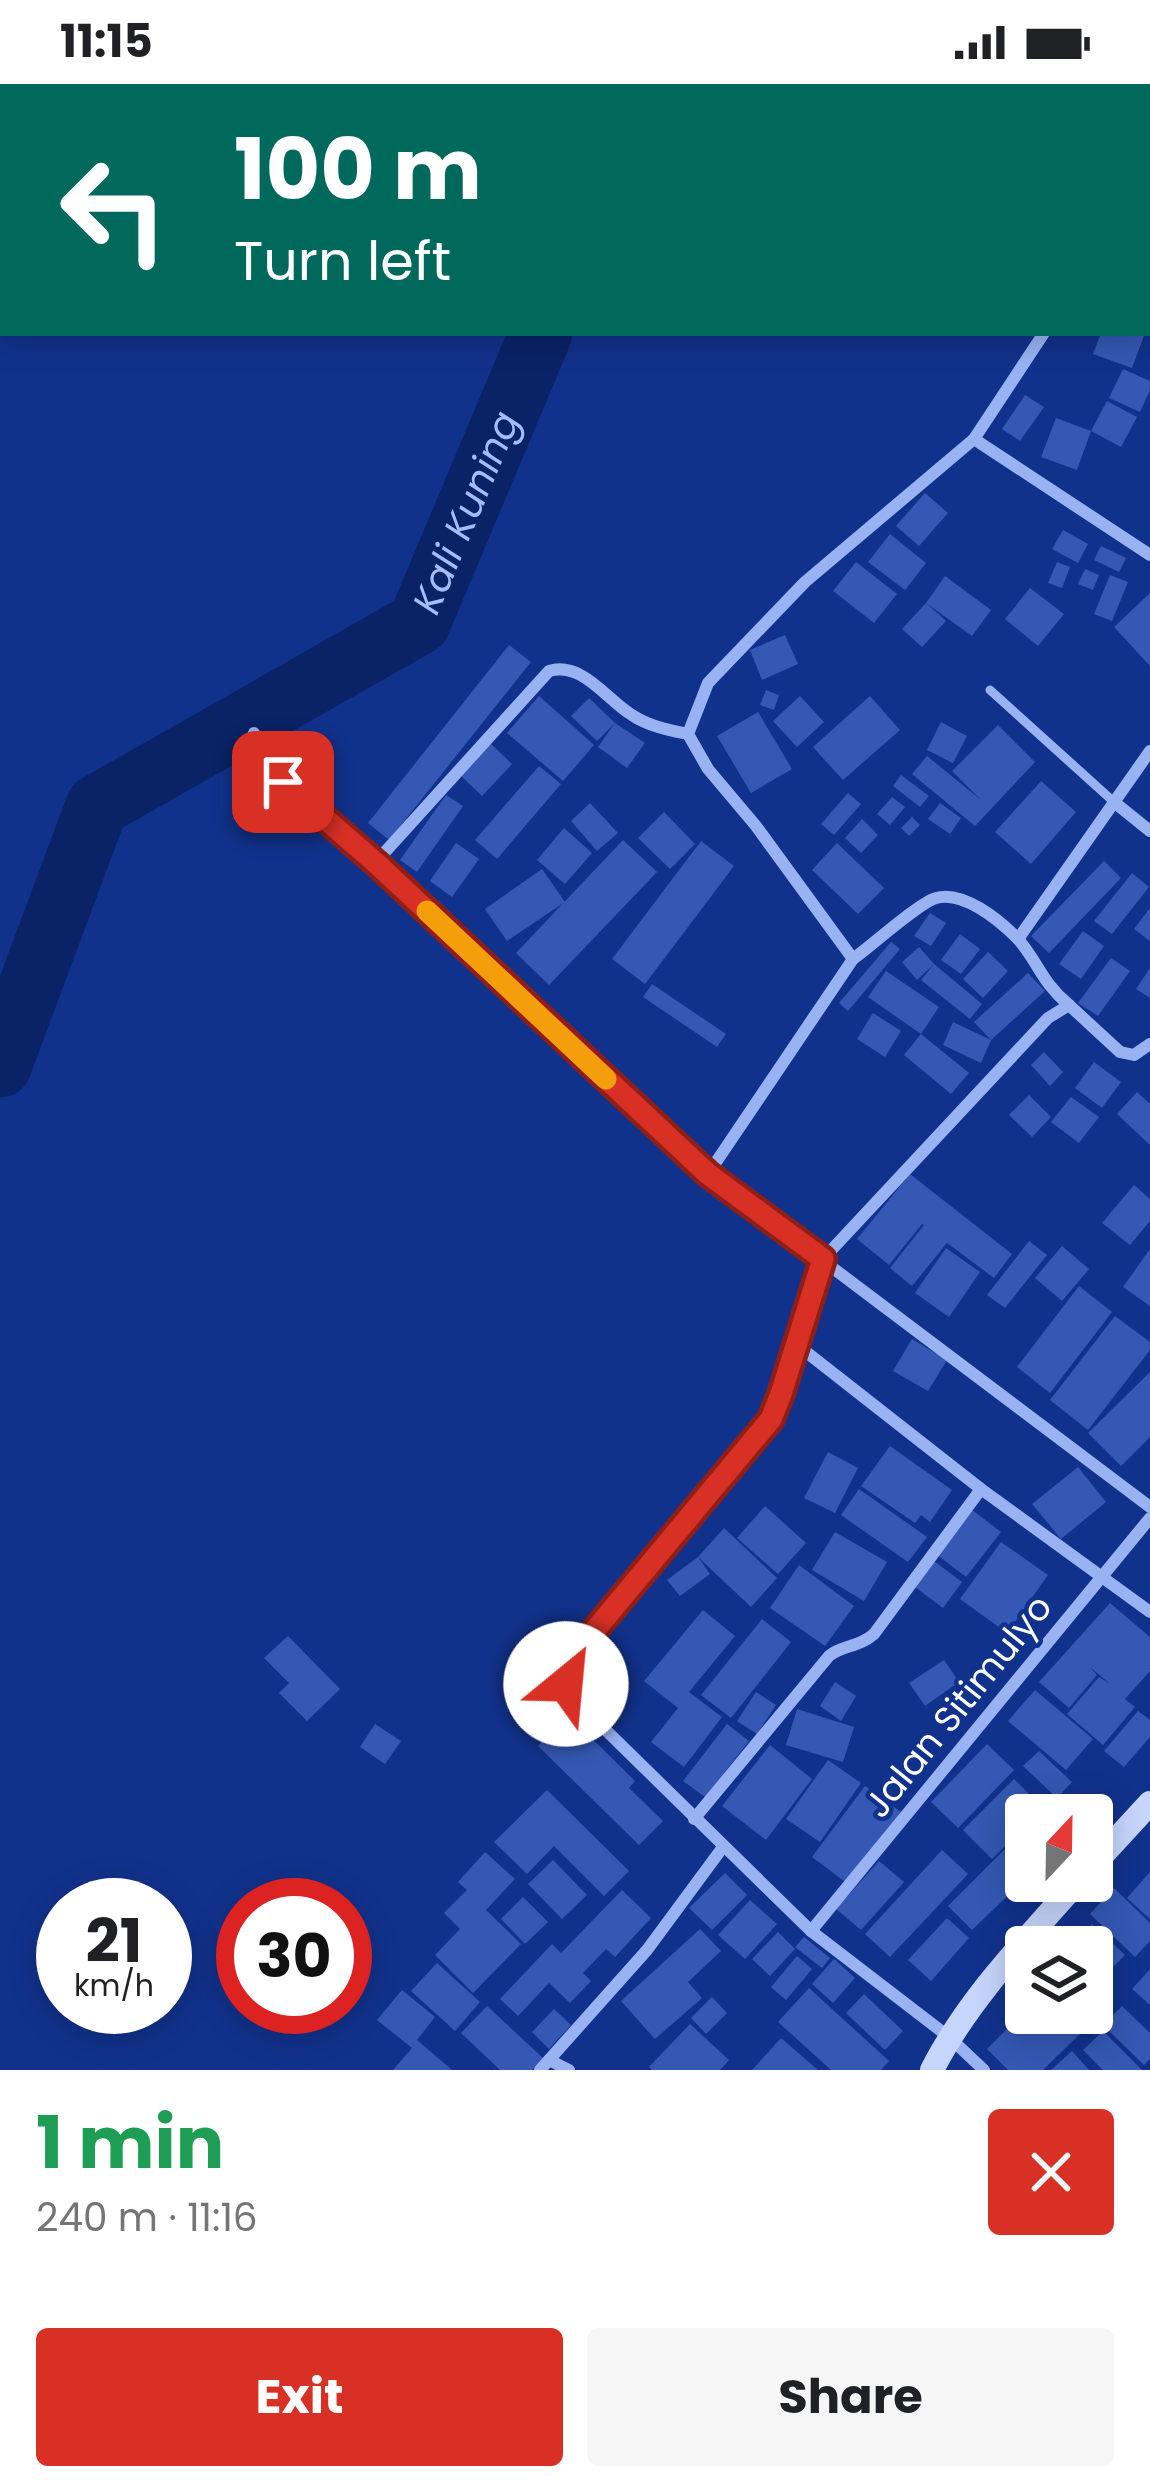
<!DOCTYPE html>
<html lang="en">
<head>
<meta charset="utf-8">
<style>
  :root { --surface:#fff; --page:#f6f6f6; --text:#202124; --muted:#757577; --accent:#d93025 }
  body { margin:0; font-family:Poppins,sans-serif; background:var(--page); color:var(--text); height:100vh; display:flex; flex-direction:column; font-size:45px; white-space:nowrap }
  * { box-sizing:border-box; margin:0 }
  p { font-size:39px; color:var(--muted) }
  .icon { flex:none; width:66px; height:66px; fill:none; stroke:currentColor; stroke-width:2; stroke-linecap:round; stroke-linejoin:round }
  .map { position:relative; height:1986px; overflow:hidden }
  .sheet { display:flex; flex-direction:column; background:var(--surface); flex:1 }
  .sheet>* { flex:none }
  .hud { position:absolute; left:0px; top:0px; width:1152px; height:252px; box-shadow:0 6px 30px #0003; background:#00695c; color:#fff; overflow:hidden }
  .needle { width:78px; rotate:22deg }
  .controls { position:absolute; left:1005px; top:1710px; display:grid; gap:24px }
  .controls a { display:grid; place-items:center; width:108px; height:108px; border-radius:12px; background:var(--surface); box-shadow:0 6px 30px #0003; font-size:60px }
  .speed { position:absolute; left:36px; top:1794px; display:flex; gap:24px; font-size:60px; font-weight:700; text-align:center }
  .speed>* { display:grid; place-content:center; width:156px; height:156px; border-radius:50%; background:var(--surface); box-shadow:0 6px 30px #0003; line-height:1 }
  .speed small { font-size:30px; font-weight:400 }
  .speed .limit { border:18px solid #d22; background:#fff; color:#111 }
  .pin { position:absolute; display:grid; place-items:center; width:102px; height:102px; color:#fff; margin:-51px; border-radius:24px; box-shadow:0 6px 18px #0006 }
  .me { position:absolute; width:132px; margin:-66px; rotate:28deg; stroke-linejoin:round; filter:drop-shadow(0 0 9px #0008) }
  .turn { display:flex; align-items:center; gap:42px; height:252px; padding:0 36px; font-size:54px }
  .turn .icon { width:156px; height:156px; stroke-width:2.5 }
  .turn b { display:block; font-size:84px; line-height:102px }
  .round { display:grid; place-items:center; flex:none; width:126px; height:126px; border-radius:12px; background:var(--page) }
  .head { display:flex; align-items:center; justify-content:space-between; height:204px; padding:0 36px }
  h1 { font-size:72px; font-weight:700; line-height:90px; color:#1e9e55 }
  .cta { display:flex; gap:24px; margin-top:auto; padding:24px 36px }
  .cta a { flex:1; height:138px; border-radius:12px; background:var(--accent); color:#fff; font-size:48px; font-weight:700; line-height:138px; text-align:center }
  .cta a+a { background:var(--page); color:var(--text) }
  .status { display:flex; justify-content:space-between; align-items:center; height:84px; padding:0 60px; background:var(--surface); direction:ltr }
  .status svg { height:33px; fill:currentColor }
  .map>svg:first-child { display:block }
</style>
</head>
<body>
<div class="status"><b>11:15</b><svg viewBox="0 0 49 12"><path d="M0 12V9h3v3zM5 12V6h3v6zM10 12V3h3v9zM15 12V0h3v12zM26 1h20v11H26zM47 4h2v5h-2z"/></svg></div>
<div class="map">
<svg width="1150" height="1986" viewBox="0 0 1150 1986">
  <rect width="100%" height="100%" fill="#11328c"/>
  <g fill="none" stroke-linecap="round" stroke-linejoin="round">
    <g stroke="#0a2367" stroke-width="63">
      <polyline points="297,0 311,3"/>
      <path id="s1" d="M0,982L97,722L419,539L541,249"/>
    </g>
  </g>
  <g fill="#3458b3">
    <polygon points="1101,249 1145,249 1132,284 1093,270"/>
    <polygon points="1123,285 1150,297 1150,306 1140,328 1109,314"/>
    <polygon points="1025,311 1044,323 1020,357 1002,345"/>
    <polygon points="1107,317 1137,333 1121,363 1091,347 1077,386 1041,373 1056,334 1091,347"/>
    <polygon points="925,409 948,429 919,462 896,442"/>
    <polygon points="1063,446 1088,460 1078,479 1052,465"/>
    <polygon points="890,450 926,479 905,506 868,478"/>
    <polygon points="1101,462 1126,474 1119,488 1094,476"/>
    <polygon points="856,478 897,510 874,539 833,507"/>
    <polygon points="1057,478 1070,483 1062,504 1048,499"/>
    <polygon points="1085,485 1099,491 1093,506 1078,500"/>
    <polygon points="1110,491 1128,498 1112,537 1094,530"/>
    <polygon points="945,492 991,526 972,552 926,519"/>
    <polygon points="1030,504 1064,530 1038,562 1005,535"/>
    <polygon points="1150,509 1150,582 1114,543"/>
    <polygon points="926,519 946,537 922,563 902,545"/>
    <polygon points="785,551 798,580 762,596 750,566"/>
    <polygon points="509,561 531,578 389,756 368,739"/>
    <polygon points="766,606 779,611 774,626 760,621"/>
    <polygon points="539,612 594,661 563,697 507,649"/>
    <polygon points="800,612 824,638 797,663 773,637"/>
    <polygon points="870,612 900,646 843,696 813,663"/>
    <polygon points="589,614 615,639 597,657 571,632"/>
    <polygon points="758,628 792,685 751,709 717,652"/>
    <polygon points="941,638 967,652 953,679 927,666"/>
    <polygon points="615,639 645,659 627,684 598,663"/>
    <polygon points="998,641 1035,678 975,742 912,690 927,672 981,716 952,687"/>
    <polygon points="489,658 512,680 482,712 458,689"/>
    <polygon points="539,682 561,700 497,775 475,756"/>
    <polygon points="901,691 929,712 920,723 893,702"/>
    <polygon points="1041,697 1076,728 1031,780 995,748"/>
    <polygon points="848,709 861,720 834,751 821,740"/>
    <polygon points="446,711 463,722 417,788 400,776"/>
    <polygon points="892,713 905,723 890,741 877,730"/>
    <polygon points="590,719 618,749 597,767 571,737"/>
    <polygon points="940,719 961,734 950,750 928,735"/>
    <polygon points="664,728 695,760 670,785 638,754"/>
    <polygon points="912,733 920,741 909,752 901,744"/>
    <polygon points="862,735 878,751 861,769 845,754"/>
    <polygon points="564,744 592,769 565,800 537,776"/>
    <polygon points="623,756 657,788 549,901 516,869"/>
    <polygon points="701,757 734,782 645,900 612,875"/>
    <polygon points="456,759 479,775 452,813 430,797"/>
    <polygon points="837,759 884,804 858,830 812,786"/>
    <polygon points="1104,777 1121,794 1049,869 1031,852"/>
    <polygon points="542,785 565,818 507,857 485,825"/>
    <polygon points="1132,789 1149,803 1112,850 1094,837"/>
    <polygon points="1150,824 1150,857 1134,845"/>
    <polygon points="930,829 946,839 931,862 914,852"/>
    <polygon points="1083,847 1104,862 1081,895 1059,880"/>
    <polygon points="960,850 980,865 961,890 941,876"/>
    <polygon points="891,858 900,865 848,927 839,919"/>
    <polygon points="919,863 934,880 982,920 970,935 921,896 934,880 917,896 902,878"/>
    <polygon points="988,868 1008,887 983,914 963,895"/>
    <polygon points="1111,874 1130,887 1098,932 1078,919"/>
    <polygon points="1150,884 1150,914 1136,905"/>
    <polygon points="886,887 939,923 921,950 868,913"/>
    <polygon points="1028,889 1045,907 991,956 974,938"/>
    <polygon points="652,900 726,950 717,963 643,913"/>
    <polygon points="873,929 901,947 885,973 857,955"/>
    <polygon points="953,938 991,956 981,979 943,961"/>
    <polygon points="921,950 969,989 951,1010 904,971"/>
    <polygon points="1044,968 1063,988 1050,1002 1031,981"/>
    <polygon points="1094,978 1121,998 1102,1024 1075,1004"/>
    <polygon points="1137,1008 1150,1020 1150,1061 1117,1030"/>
    <polygon points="1029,1011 1051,1033 1032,1053 1009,1031"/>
    <polygon points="1071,1013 1099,1033 1079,1059 1051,1038"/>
    <polygon points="910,1090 1012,1170 994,1194 947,1159 912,1202 890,1184 924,1141 922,1140 889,1181 857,1155"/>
    <polygon points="1134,1101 1150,1115 1150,1137 1130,1161 1102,1139"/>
    <polygon points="1029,1157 1047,1171 1005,1224 987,1211"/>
    <polygon points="1062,1162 1089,1185 1062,1217 1035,1194"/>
    <polygon points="946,1164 980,1188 949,1233 915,1209"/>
    <polygon points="1150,1165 1150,1222 1123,1203"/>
    <polygon points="1079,1202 1112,1228 1050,1309 1017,1283"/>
    <polygon points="1115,1232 1150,1258 1150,1266 1088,1346 1050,1316"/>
    <polygon points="912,1255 947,1276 928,1307 893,1287"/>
    <polygon points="1150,1288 1150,1353 1121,1382 1088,1349"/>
    <polygon points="890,1362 952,1406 930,1438 921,1431 915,1439 861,1402"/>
    <polygon points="828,1368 858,1384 835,1429 804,1414"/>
    <polygon points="1078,1383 1106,1418 1061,1455 1032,1420"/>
    <polygon points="859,1405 927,1453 908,1478 841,1431"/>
    <polygon points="765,1422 806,1459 778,1490 737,1454"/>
    <polygon points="971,1425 1001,1448 966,1493 936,1470"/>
    <polygon points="724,1444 777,1494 751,1523 698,1473"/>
    <polygon points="835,1448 887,1478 864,1517 812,1486"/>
    <polygon points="1001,1458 1048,1491 1007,1549 960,1515"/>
    <polygon points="698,1473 710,1490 680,1512 667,1496"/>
    <polygon points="934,1477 962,1498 943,1524 915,1503"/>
    <polygon points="799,1481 854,1522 825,1562 770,1524"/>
    <polygon points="1110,1519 1150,1553 1150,1587 1125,1615 1135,1623 1103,1661 1067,1630 1099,1593 1110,1600 1090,1583 1097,1591 1069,1624 1039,1598"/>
    <polygon points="703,1526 735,1552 689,1608 722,1633 684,1683 651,1658 678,1624 644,1597"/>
    <polygon points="762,1535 791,1558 731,1634 701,1611"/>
    <polygon points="288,1552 340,1605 307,1637 279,1609 289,1599 264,1574"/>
    <polygon points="593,1574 623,1595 600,1627 570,1606"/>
    <polygon points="944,1576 959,1598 925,1622 909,1599"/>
    <polygon points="835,1598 856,1612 841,1637 820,1622"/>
    <polygon points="1035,1606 1093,1655 1066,1686 1008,1637"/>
    <polygon points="756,1608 776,1621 757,1650 737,1637"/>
    <polygon points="797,1625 854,1643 843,1678 786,1661"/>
    <polygon points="1138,1627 1150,1636 1150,1653 1124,1683 1104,1667"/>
    <polygon points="568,1631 635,1697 629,1704 663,1737 639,1761 538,1662"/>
    <polygon points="375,1640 401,1657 385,1680 360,1663"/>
    <polygon points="727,1640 749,1657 705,1713 683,1697"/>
    <polygon points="987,1660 1014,1686 958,1744 931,1718"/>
    <polygon points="770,1661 812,1695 766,1756 722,1722"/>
    <polygon points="1039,1667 1072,1698 1057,1714 1023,1682"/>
    <polygon points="828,1676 861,1699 820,1758 786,1735"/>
    <polygon points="1014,1695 1043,1724 1036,1731 1026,1731 1026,1741 992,1775 963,1746"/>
    <polygon points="865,1702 901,1728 848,1800 812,1773"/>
    <polygon points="547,1706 629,1787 604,1812 554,1762 527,1790 494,1758"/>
    <polygon points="1015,1755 1026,1766 1026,1794 972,1846 948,1822"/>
    <polygon points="942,1766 968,1790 890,1873 865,1850"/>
    <polygon points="485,1768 515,1795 486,1826 521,1860 473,1909 435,1871 460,1845 444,1829 467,1806 458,1798"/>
    <polygon points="553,1776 587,1811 562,1835 528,1800"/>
    <polygon points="879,1777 904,1798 861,1846 836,1825"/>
    <polygon points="1150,1788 1150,1835 1127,1814"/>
    <polygon points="725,1789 747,1811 712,1846 689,1824"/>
    <polygon points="1114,1804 1150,1839 1150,1857 1135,1873 1090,1830"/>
    <polygon points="622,1806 651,1834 615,1873 606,1865 583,1889 591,1897 570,1919 549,1899 518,1932 500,1915 552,1860 561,1869"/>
    <polygon points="523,1813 548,1838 525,1860 501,1835"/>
    <polygon points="750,1816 777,1840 745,1875 718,1851"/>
    <polygon points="947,1834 969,1854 931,1897 908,1876"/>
    <polygon points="1092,1840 1125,1871 1100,1896 1092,1889 1092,1863 1069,1863"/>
    <polygon points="700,1845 721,1867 688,1898 702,1914 655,1955 621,1917"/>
    <polygon points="778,1848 795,1865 770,1892 752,1875"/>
    <polygon points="804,1853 830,1874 822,1884 795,1863"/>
    <polygon points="797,1872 812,1885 786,1916 771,1903"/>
    <polygon points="834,1875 855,1894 833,1919 812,1900"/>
    <polygon points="437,1879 480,1918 455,1947 411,1907"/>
    <polygon points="1150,1885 1150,1921 1132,1905"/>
    <polygon points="809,1904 889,1977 881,1986 831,1986 778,1938"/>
    <polygon points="402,1906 435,1933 417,1956 452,1986 393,1986 412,1964 377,1936"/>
    <polygon points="864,1910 903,1947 885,1966 846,1929"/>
    <polygon points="712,1913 727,1929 706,1950 691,1934"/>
    <polygon points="487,1922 543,1974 532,1986 500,1986 461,1949"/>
    <polygon points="1122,1922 1150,1949 1150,1975 1144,1981 1103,1941"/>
    <polygon points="554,1925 571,1941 549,1965 532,1948"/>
    <polygon points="1023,1929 1070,1929 1086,1944 1043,1986 1008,1986 987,1965"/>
    <polygon points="690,1940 729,1976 720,1986 652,1986 649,1983"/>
    <polygon points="1103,1947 1142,1986 1103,1986 1083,1966"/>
    <polygon points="781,1954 818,1986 752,1986"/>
    <polygon points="1072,1967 1089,1986 1051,1986"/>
  </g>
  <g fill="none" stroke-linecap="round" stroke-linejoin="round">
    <polyline stroke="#98b2f2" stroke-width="9" points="990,606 1114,718"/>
    <g stroke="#98b2f2" stroke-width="12">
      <polyline points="1149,90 1150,88"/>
      <polyline points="974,355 1150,471"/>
      <polyline points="254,649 283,697 375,779 708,1090"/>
      <polyline points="1114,718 1150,747"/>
      <path d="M375,779L549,587C582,577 606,615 632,631C648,642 669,646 688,650"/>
      <polyline points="1018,855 1150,667"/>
      <polyline points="853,875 708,1090 1150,1423"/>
      <polyline points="1069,921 1120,968 1134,971 1150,960"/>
      <polyline points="796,1260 981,1405 1150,1528"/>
      <path d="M694,1735L829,1572C842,1561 858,1564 874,1550L981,1405"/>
      <polyline points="811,1847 1150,1434"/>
      <polyline points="549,1976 569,1986"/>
      <polyline points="540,1986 647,1866 723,1763"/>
      <path d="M984,1986L949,1953L811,1847L574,1615C565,1597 565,1588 575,1570L771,1335L781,1310L823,1175L1048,934L1069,921C1041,898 1038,877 1017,854C999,836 963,806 936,814C920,818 870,863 853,875L756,742L708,685L688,650L708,599L805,498L974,355L1044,249"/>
    </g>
    <g stroke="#c6d5fc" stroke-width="24">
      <polyline points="1092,1782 1150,1719"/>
      <path d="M932,1986C968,1915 1026,1856 1078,1797"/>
    </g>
  </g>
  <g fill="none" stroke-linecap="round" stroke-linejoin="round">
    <defs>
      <polyline id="route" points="283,698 376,779 708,1090 823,1175 781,1310 771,1335 575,1570 567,1584 566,1600"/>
    </defs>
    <use href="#route" stroke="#8d1f18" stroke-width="30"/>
    <use href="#route" stroke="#d93025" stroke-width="21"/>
    <polyline stroke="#f59e0b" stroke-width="21" points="427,827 606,995"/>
  </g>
  <g text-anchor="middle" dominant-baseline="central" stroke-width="9" stroke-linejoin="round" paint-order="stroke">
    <g font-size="36" fill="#fff" stroke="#11328c">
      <text transform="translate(958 1622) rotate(-51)">Jalan Sitimulyo</text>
    </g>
    <g font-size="39" font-style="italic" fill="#a3bdf9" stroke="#11328c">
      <text stroke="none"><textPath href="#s1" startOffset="768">Kali Kuning</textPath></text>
    </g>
  </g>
</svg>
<div class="controls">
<a><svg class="needle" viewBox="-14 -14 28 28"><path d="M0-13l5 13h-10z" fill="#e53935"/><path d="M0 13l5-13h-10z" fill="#757577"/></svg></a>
<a><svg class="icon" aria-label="layers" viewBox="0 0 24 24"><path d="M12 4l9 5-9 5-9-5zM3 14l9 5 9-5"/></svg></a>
</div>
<div class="speed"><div>21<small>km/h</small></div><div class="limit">30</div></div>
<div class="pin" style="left:283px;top:698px;background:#d93025"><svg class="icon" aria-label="arrive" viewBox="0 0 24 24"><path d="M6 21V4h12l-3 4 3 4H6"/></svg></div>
<svg class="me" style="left:566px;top:1600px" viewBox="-20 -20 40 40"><circle r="19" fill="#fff"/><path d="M0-13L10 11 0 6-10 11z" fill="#d93025"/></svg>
<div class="hud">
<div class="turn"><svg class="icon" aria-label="left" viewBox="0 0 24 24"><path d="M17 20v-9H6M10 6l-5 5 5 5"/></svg><div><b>100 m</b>Turn left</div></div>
</div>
</div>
<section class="sheet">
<div class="head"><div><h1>1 min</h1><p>240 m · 11:16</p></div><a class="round" style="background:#d93025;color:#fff"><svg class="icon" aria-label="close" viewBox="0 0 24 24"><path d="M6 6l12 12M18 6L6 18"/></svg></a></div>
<div class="cta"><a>Exit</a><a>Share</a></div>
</section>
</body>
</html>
